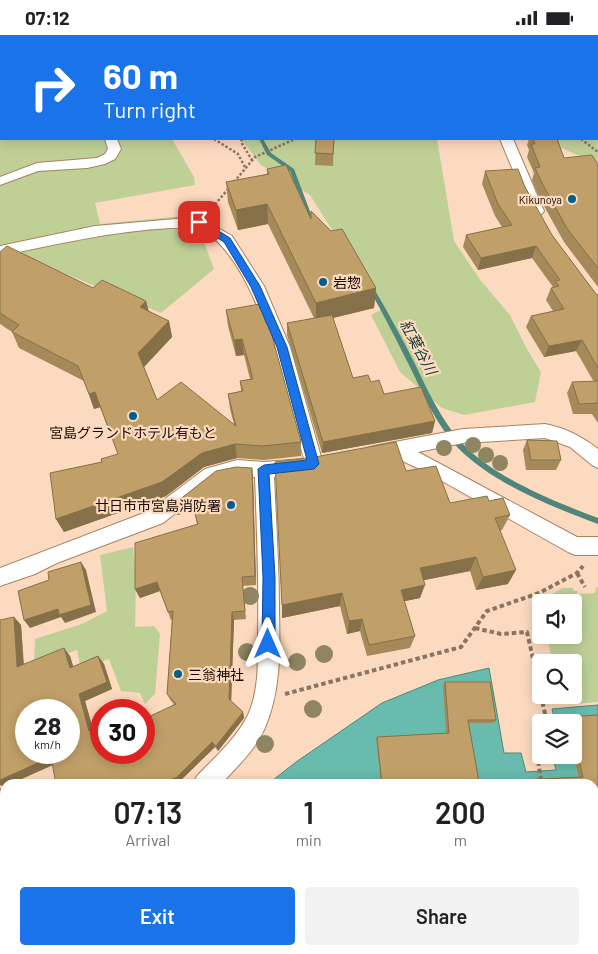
<!DOCTYPE html>
<html lang="en">
<head>
<meta charset="utf-8">
<style>
  :root { --surface:#fff; --page:#f2f2f2; --text:#202124; --muted:#757577; --accent:#1a73e8 }
  body { margin:0; font-family:Barlow,"Noto Sans JP",sans-serif; background:var(--page); color:var(--text); height:100vh; display:flex; flex-direction:column; font-size:19px; white-space:nowrap }
  * { box-sizing:border-box; margin:0 }
  p { font-size:16px; color:var(--muted) }
  .icon { flex:none; width:28px; height:28px; fill:none; stroke:currentColor; stroke-width:2; stroke-linecap:round; stroke-linejoin:round }
  .map { position:relative; flex:1; overflow:hidden }
  .drawer { position:absolute; left:0px; top:744px; width:599px; height:176px; display:flex; flex-direction:column; background:var(--surface); border-radius:15px 15px 0 0; box-shadow:0 2px 12px #0003 }
  .drawer>* { flex:none }
  .hud { position:absolute; left:0px; top:0px; width:599px; height:105px; box-shadow:0 2px 12px #0003; background:#1a73e8; color:#fff; overflow:hidden }
  .buttons { position:absolute; left:532px; top:559px; display:grid; gap:10px }
  .buttons a { display:grid; place-items:center; width:50px; height:50px; border-radius:5px; background:var(--surface); box-shadow:0 2px 12px #0003; font-size:25px }
  .speed { position:absolute; left:15px; top:664px; display:flex; gap:10px; font-size:25px; font-weight:700; text-align:center }
  .speed>* { display:grid; place-content:center; width:65px; height:65px; border-radius:50%; background:var(--surface); box-shadow:0 2px 12px #0003; line-height:1 }
  .speed small { font-size:12px; font-weight:400 }
  .speed .limit { border:8px solid #d22; background:#fff; color:#111 }
  .pin { position:absolute; display:grid; place-items:center; width:42px; height:42px; color:#fff; margin:-21px; border-radius:10px; box-shadow:0 2px 8px #0006 }
  .me { position:absolute; width:55px; margin:-28px; rotate:0deg; stroke-linejoin:round; filter:drop-shadow(0 0 4px #0008) }
  .turn { display:flex; align-items:center; gap:18px; height:105px; padding:0 20px; font-size:22px }
  .turn .icon { width:65px; height:65px; stroke-width:2.5 }
  .turn b { display:block; font-size:35px; line-height:42px }
  .eta { display:flex; justify-content:space-evenly; align-items:center; height:85px; text-align:center }
  .eta b { font-size:30px; font-weight:600; line-height:35px }
  .cta { display:flex; gap:10px; margin-top:auto; padding:10px 20px }
  .cta a { flex:1; height:58px; border-radius:5px; background:var(--accent); color:#fff; font-size:20px; font-weight:600; line-height:58px; text-align:center }
  .cta a+a { background:var(--page); color:var(--text) }
  .status { display:flex; justify-content:space-between; align-items:center; height:35px; padding:0 25px; background:var(--surface); direction:ltr }
  .status svg { height:14px; fill:currentColor }
  .map>svg:first-child { display:block }
</style>
</head>
<body>
<div class="status"><b>07:12</b><svg viewBox="0 0 49 12"><path d="M0 12V9h3v3zM5 12V6h3v6zM10 12V3h3v9zM15 12V0h3v12zM26 1h20v11H26zM47 4h2v5h-2z"/></svg></div>
<div class="map">
<svg width="598" height="919" viewBox="0 0 598 919">
  <rect width="100%" height="100%" fill="#fcdabf"/>
  <g fill="#bfd097">
    <polygon points="0,0 598,0 598,132 595,128 542,104 598,104 598,1 1,1 1,104 172,104 194,142 195,150 95,168 100,189 194,180 214,234 161,278 61,237 0,249"/>
    <polygon points="241,104 437,104 454,206 481,246 510,280 527,314 541,337 535,367 464,380 442,373 400,337 371,280 382,274 310,160 261,130"/>
    <polygon points="133,512 136,546 135,592 154,591 160,599 155,659 145,669 140,658 121,656 109,624 81,635 77,615 34,630 35,604 82,589 107,576 100,520"/>
    <polygon points="596,552 598,552 598,667 571,669 561,660 574,660 574,628 553,627 546,600 574,600 574,568 541,568 541,583 539,574 541,565 563,553 573,553 574,556 577,556 578,559 595,558"/>
  </g>
  <polygon fill="#69bbad" stroke="#508679" points="489,633 504,718 521,718 526,737 556,735 552,720 574,720 574,688 555,687 552,674 598,670 598,919 204,919 204,915 594,915 594,749 268,749 296,727 382,668 438,645"/>
  <g fill="none" stroke-linecap="round" stroke-linejoin="round">
    <g fill="#508679" fill-rule="evenodd">
      <polygon points="146,0 151,0 152,1 147,1"/>
      <polygon points="259,104 263,104 271,118 294,134 311,179 320,186 320,188 316,188 306,180 290,136 267,120"/>
      <path d="M371,251L373,252C388,277 402,303 415,329C428,356 441,385 462,408C495,443 553,466 598,483V489C550,471 494,449 458,413C437,391 424,361 411,334C397,307 384,279 368,253Z"/>
    </g>
    <defs>
      <g id="minor">
        <polygon points="55,0 67,0 68,1 56,1"/>
        <polygon points="105,104 117,104 121,114 115,124 105,129 87,133 38,136 0,150 0,142 37,128 97,123 105,119 108,114"/>
        <polygon points="500,104 513,104 544,176 542,179 532,179 530,176"/>
        <path d="M199,182L232,201L264,251L290,312L323,429L320,434L314,437L308,435L301,439L274,442C276,486 279,531 279,575C280,616 281,657 264,695C254,716 237,732 221,749H193L197,741C215,722 236,704 248,680C259,656 258,627 258,601C259,548 257,495 255,442L237,441L217,445L163,488L57,528L35,539L0,551V533L149,476L205,434L237,425L264,427L304,424C288,365 257,219 198,193C191,190 179,193 171,193C113,196 57,209 0,221V211L95,191Z"/>
        <path d="M545,389C566,393 581,401 598,414V433L592,430L570,412L545,403L463,408L418,417L577,502H598V520H575L568,517L426,437L394,422L374,425L368,423L365,418L368,413L374,411L463,394Z"/>
        <rect x="160" y="915" width="26" height="4"/>
      </g>
    </defs>
    <use href="#minor" stroke="#a88261" stroke-width="2"/>
    <g stroke="#8b7461" stroke-width="2.5" stroke-dasharray="2.5 2" stroke-linecap="butt">
      <polyline points="341,1 352,1"/>
      <polyline points="214,104 238,119 246,134"/>
      <polyline points="242,104 241,107 252,125"/>
      <polyline points="581,104 598,117"/>
      <polyline points="234,147 255,122 295,104"/>
      <polyline points="209,176 230,152"/>
    </g>
    <g stroke="#8b7461" stroke-width="4" stroke-dasharray="4.5 3" stroke-linecap="butt">
      <polyline points="577,538 585,552"/>
      <polyline points="475,593 501,599 527,597 541,659"/>
      <polyline points="285,659 461,612 487,576 539,558 577,538 583,531"/>
      <polyline points="541,660 547,688"/>
      <polyline points="541,706 536,711 541,746"/>
      <polyline points="32,919 33,915"/>
    </g>
    <use href="#minor" fill="#fff" fill-rule="evenodd"/>
  </g>
  <g fill="#8f8560">
    <circle cx="473" cy="410" r="8"/>
    <circle cx="444" cy="413" r="8"/>
    <circle cx="486" cy="420" r="8"/>
    <circle cx="500" cy="428" r="8"/>
    <circle cx="250" cy="561" r="9"/>
    <circle cx="247" cy="617" r="9"/>
    <circle cx="324" cy="619" r="9"/>
    <circle cx="297" cy="627" r="9"/>
    <circle cx="313" cy="674" r="9"/>
    <circle cx="265" cy="709" r="9"/>
  </g>
  <g fill="#a58a59">
    <polygon points="316,104 334,104 333,131 315,130"/>
    <polygon points="529,104 557,104 564,123 598,130 598,252 564,207 539,162 532,145 534,138 527,122 529,115 527,110"/>
    <polygon points="267,134 311,184 376,253 374,273 333,283 353,343 371,347 384,359 435,386 432,398 322,418 287,300 287,288 314,283 268,189 238,195 228,167 226,147 267,139"/>
    <polygon points="485,136 525,152 552,200 596,259 598,260 598,388 592,379 573,379 567,358 572,347 594,347 576,316 544,322 526,292 531,281 553,276 546,265 551,253 553,252 532,223 478,235 463,212 466,200 502,192 495,181 482,149"/>
    <polygon points="0,217 93,253 146,266 149,277 169,286 172,302 144,332 157,365 234,389 230,374 228,359 241,356 240,346 250,344 244,320 236,321 228,291 226,275 301,407 301,421 264,425 237,423 204,432 166,461 64,497 56,484 102,427 118,419 100,372 94,374 84,346 19,313 12,297 0,289"/>
    <polygon points="527,405 561,425 556,435 526,435 523,415"/>
    <polygon points="252,433 253,444 256,550 243,551 246,584 234,585 231,666 243,677 244,683 218,716 215,712 180,746 53,730 4,752 14,582 21,590 24,629 70,621 73,632 98,621 104,629 112,654 85,666 93,694 101,718 174,669 171,666 167,659 172,585 171,585 160,556 140,563 135,554 197,489 194,476 177,480"/>
    <polygon points="406,436 450,468 489,466 510,480 502,495 500,496 508,549 476,555 470,536 423,545 420,563 404,566 415,601 410,613 367,621 360,596 347,599 340,571 282,583"/>
    <polygon points="445,647 496,685 493,688 469,688 479,747 579,742 573,720 574,688 565,688 564,685 568,682 598,680 594,749 381,749 376,704 377,702 446,698 443,651"/>
  </g>
  <g fill="#867049">
    <polygon points="267,169 268,189 238,195 236,175"/>
    <polygon points="536,211 532,223 478,235 481,223"/>
    <polygon points="376,253 374,273 316,287 316,268"/>
    <polygon points="146,266 150,282 140,272"/>
    <polygon points="169,286 172,302 142,334 138,318"/>
    <polygon points="242,304 244,320 236,321 234,305"/>
    <polygon points="582,305 576,316 544,322 549,311"/>
    <polygon points="95,357 101,372 94,374 89,359"/>
    <polygon points="435,386 432,398 322,418 323,407"/>
    <polygon points="235,409 237,423 204,432 166,461 64,497 56,484 202,418"/>
    <polygon points="252,433 253,444 256,550 255,541"/>
    <polygon points="191,465 194,476 177,480 174,469"/>
    <polygon points="476,522 470,536 415,547 420,533"/>
    <polygon points="81,527 86,535 96,577 65,588 61,582 30,593 24,585"/>
    <polygon points="516,535 508,549 476,555 483,542"/>
    <polygon points="157,547 160,556 140,563 135,554"/>
    <polygon points="425,550 420,563 397,568 401,555"/>
    <polygon points="342,558 340,571 282,583 282,570"/>
    <polygon points="232,577 234,585 231,670 229,664"/>
    <polygon points="14,582 21,590 24,639 17,632"/>
    <polygon points="362,584 360,596 347,599 349,586"/>
    <polygon points="64,613 70,621 76,640 70,633"/>
    <polygon points="98,621 104,629 112,654 85,666 95,702 89,696 79,659"/>
    <polygon points="243,677 244,683 218,716 216,711"/>
    <polygon points="212,707 215,712 180,746 176,749 163,749"/>
    <polygon points="51,722 59,727 10,749 5,749 5,751 4,752 0,750 0,745"/>
    <rect x="15" y="915" width="9" height="4"/>
    <rect x="110" y="915" width="3" height="4"/>
  </g>
  <g fill="#c0a068" stroke="#867049" fill-rule="evenodd">
    <polygon points="316,104 334,104 333,119 315,118"/>
    <polygon points="533,104 557,104 564,123 592,120 598,130 598,233 568,195 543,150 535,133 540,132 531,109 535,109"/>
    <polygon points="286,130 311,184 311,176 331,196 342,194 376,253 316,268 267,169 236,175 226,147 269,139 267,134"/>
    <polygon points="518,134 525,152 552,200 596,259 598,260 598,333 582,305 549,311 531,281 564,274 551,253 559,251 555,246 560,245 536,211 481,223 466,200 512,190 498,169 485,136"/>
    <polygon points="7,211 93,253 102,245 146,266 140,272 169,286 138,318 157,365 181,347 236,391 228,359 243,356 240,346 253,344 242,304 234,305 226,275 260,269 266,288 268,287 271,297 301,407 263,411 235,409 202,418 162,447 56,484 50,438 102,427 101,424 118,419 95,357 89,359 78,331 12,297 19,290 0,278 0,217"/>
    <polygon points="332,280 353,343 368,340 371,347 379,345 384,359 421,352 435,386 323,407 287,288"/>
    <polygon points="598,346 598,368 579,369 572,347"/>
    <polygon points="527,405 557,406 561,425 531,425"/>
    <polygon points="396,407 406,436 436,431 450,468 487,461 489,466 503,463 510,480 495,483 516,535 483,542 476,522 420,533 425,550 401,555 415,601 369,610 362,584 349,586 342,558 282,570 275,427 315,422"/>
    <path d="M236,432L252,433L255,541L242,542L245,576L232,577L229,664L243,677L216,711L212,707L177,742L163,749H56L51,722L0,745V585L14,582L17,632L64,613L70,633L98,621L107,647L79,659L89,696L101,691V718H144V684L176,669L167,659L173,576L168,577L157,547L135,554V508L198,489L191,465L174,469L216,436ZM26,675H69V718H26Z"/>
    <polygon points="81,527 91,570 59,580 58,574 24,585 18,556 49,545 48,537"/>
    <polygon points="445,647 490,647 496,685 468,685 479,747 583,742 574,706 574,688 569,688 568,682 598,680 598,909 594,909 594,749 382,749 377,702 449,698"/>
    <polygon points="4,753 5,769 5,915 15,915 15,919 0,919 0,754"/>
    <rect x="86" y="915" width="24" height="4"/>
    <polygon points="324,915 485,915 486,919 324,919"/>
  </g>
  <polygon fill="#1a73e8" stroke="#114b97" points="199,184 230,203 260,251 287,312 319,429 314,434 269,439 275,542 275,609 273,613 268,615 264,613 262,609 263,542 258,434 264,430 307,425 277,312 251,252 224,207 196,189 195,187"/>
  <g fill="#025e8f" stroke="#fcdabf" stroke-width="2">
    <circle cx="572" cy="164" r="5"/>
    <circle cx="323" cy="247" r="5"/>
    <circle cx="133" cy="381" r="5"/>
    <circle cx="231" cy="470" r="5"/>
    <circle cx="178" cy="639" r="5"/>
  </g>
  <g text-anchor="middle" dominant-baseline="central" stroke-width="4.5" stroke-linejoin="round" paint-order="stroke">
    <g font-size="11" fill="#170a01" stroke="#fcdabf" text-anchor="end">
      <text x="562" y="164">Kikunoya</text>
    </g>
    <g font-size="14" fill="#170a01" stroke="#fcdabf" text-anchor="start">
      <text x="333" y="247">岩惣</text>
      <text x="133" y="397" text-anchor="middle">宮島グランドホテル有もと</text>
      <text x="221" y="470" text-anchor="end">廿日市市宮島消防署</text>
      <text x="188" y="639">三翁神社</text>
    </g>
    <g font-size="15" font-style="italic" fill="#143b35" stroke="#fcdabf">
      <text transform="translate(419 312) rotate(62)">紅葉谷川</text>
    </g>
  </g>
</svg>
<div class="buttons">
<a><svg class="icon" aria-label="sound" viewBox="0 0 24 24"><path d="M4 9h4l5-4v14l-5-4H4zM17 9q2 3 0 6"/></svg></a>
<a><svg class="icon" aria-label="search" viewBox="0 0 24 24"><circle cx="10" cy="10" r="6"/><path d="M15 15l6 6"/></svg></a>
<a><svg class="icon" aria-label="layers" viewBox="0 0 24 24"><path d="M12 4l9 5-9 5-9-5zM3 14l9 5 9-5"/></svg></a>
</div>
<div class="speed"><div>28<small>km/h</small></div><div class="limit">30</div></div>
<div class="pin" style="left:199px;top:187px;background:#d93025"><svg class="icon" aria-label="arrive" viewBox="0 0 24 24"><path d="M6 21V4h12l-3 4 3 4H6"/></svg></div>
<svg class="me" style="left:268px;top:609px" viewBox="-20 -20 40 40"><path d="M0-17L14 15 0 8-14 15z" fill="#1a73e8" stroke="#fff" stroke-width="4"/></svg>
<div class="hud">
<div class="turn"><svg class="icon" aria-label="right" viewBox="0 0 24 24"><path d="M7 20v-9h11M14 6l5 5-5 5"/></svg><div><b>60 m</b>Turn right</div></div>
</div>
<section class="drawer">
<div class="eta">
<div><b>07:13</b><p>Arrival</p></div>
<div><b>1</b><p>min</p></div>
<div><b>200</b><p>m</p></div>
</div>
<div class="cta"><a>Exit</a><a>Share</a></div>
</section>
</div>
</body>
</html>
